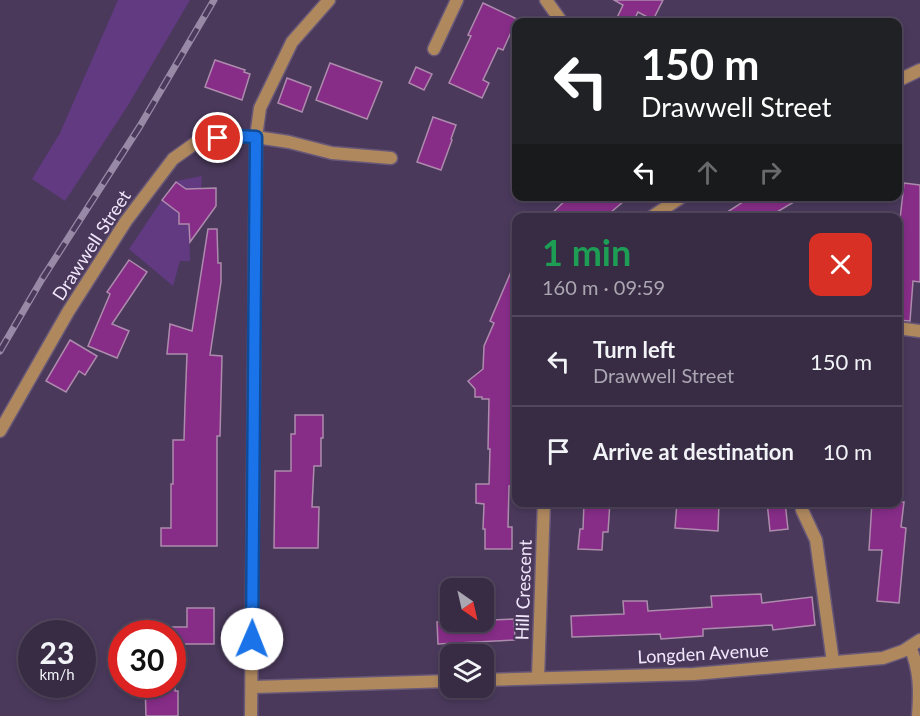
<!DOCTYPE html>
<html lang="en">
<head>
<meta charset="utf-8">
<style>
  :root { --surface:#382b44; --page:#43374f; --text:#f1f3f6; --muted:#aba7b2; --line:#52475d }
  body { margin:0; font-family:Lato,sans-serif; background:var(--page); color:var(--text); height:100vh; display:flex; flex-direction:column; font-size:22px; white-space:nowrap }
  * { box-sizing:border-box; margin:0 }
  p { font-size:20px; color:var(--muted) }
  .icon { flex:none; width:33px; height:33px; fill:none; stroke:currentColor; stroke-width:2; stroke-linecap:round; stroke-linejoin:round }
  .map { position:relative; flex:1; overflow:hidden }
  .side { position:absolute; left:512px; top:213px; width:390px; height:294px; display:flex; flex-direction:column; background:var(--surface); border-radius:12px; box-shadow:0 3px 9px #0003,0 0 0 2px var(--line) }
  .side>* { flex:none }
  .top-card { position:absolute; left:512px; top:18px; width:390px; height:183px; border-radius:12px; box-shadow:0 3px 9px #0003,0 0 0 2px var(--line); background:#202124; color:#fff; overflow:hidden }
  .needle { width:39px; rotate:146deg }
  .controls { position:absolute; left:440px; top:578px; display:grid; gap:12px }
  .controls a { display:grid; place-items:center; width:54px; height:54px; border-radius:12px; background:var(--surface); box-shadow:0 3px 9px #0003,0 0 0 2px var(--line); font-size:30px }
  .speed { position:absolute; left:18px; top:620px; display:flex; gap:12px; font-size:30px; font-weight:700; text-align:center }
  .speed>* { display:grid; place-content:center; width:78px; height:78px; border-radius:50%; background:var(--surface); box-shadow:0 3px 9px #0003,0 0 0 2px var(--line); line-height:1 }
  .speed small { font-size:15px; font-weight:400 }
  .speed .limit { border:9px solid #d22; background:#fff; color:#111 }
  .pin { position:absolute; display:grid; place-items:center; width:51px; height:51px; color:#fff; margin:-26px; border:3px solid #fff; border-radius:50%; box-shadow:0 2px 6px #0007 }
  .me { position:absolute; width:66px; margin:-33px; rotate:1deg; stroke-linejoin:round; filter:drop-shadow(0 0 4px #0008) }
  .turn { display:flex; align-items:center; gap:21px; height:126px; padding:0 30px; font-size:27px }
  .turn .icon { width:78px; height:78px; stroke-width:2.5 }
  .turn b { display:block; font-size:42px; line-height:51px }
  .lanes { display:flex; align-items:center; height:57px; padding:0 30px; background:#0003; justify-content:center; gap:30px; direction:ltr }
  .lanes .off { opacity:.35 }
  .round { display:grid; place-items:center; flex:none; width:63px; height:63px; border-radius:12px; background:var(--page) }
  .overview { display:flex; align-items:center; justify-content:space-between; height:102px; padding:0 30px }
  h1 { font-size:36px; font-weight:700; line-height:45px; color:#1e9e55 }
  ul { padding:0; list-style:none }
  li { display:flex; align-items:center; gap:18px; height:90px; padding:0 30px; border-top:2px solid var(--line) }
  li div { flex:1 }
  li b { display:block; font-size:22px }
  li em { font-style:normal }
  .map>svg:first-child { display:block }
</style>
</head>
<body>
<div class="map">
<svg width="920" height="716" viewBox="0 0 920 716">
  <rect width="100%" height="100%" fill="#4a395b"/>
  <g fill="#613a82">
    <polygon points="118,0 190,0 127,107 65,201 32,179 60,133"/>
    <polygon points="202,176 201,189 179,209 179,224 189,224 190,261 180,261 173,286 129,249 162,200 176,181"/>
  </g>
  <g fill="#872d88" stroke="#ad8bac" stroke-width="1.5">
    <polygon points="614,0 663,0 653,20 638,12 633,22 615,22 623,5"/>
    <polygon points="483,3 517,19 503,50 498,48 483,80 489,83 482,98 449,83 471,36 468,35"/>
    <polygon points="215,60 245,70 244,72 250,74 242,100 205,87"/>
    <polygon points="330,63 382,82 367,119 316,100"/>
    <polygon points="416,67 432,74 424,90 409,83"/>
    <polygon points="287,78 311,87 302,112 278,103"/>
    <polygon points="433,117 456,125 451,139 452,140 441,170 417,162"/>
    <polygon points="176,182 186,189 216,188 216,206 190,242 189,224 179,224 179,213 162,200"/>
    <polygon points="904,183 920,185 920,282 913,281 910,321 897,320 897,247"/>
    <polygon points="570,196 630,196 604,218 547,218"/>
    <polygon points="752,196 804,196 767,218 718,218"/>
    <polygon points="208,229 217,229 218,263 221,263 221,282 210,355 222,356 220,436 217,436 217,546 161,546 161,528 171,528 171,484 173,484 173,440 184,440 185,405 187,354 167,354 170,324 192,331"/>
    <polygon points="129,260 147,272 112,324 129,331 117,358 88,346 110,294 107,292"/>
    <polygon points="516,260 516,343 514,408 516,408 516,421 515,450 513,450 513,486 509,486 508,527 512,527 512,549 485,549 485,529 483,529 484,504 476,503 476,484 489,484 490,449 488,449 489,399 482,399 482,397 475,397 475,389 468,381 483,369 484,346 494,323 490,321"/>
    <polygon points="70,340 97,356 85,375 79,371 66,392 46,381"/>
    <polygon points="295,415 323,415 323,438 321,438 321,466 314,466 312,507 319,507 318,548 274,548 275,471 291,471 291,434 295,434"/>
    <polygon points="584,502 610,502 608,532 603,532 602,550 578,549 580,529 583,529"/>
    <polygon points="677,502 719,502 718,531 675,528"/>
    <polygon points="767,502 785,502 788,529 770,531"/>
    <polygon points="872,502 904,502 901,527 906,528 899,603 877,601 882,550 869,550"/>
    <polygon points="761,594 762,603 812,597 815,625 773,630 772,625 703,629 703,636 661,639 660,634 572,637 571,616 624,614 623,601 647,601 648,611 712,607 711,596"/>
    <polygon points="187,608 214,608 214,644 172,644 172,627 187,627"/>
    <polygon points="514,619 515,640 438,644 437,622"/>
    <polygon points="145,684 175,684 175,691 178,691 178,716 146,716"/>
  </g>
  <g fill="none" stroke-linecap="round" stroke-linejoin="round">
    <defs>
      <g id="lane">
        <polyline points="434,49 457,0"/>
        <polyline points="802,502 802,510 816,540 833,662"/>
      </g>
      <g id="street">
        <polyline points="546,0 561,21"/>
        <polyline points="897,81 920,70"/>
        <polyline points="650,218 683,196"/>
        <polyline points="897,328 920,331"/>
        <polyline points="0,431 68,312 126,221 173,159 201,139 235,136 256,137 289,142 332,153 391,158"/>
        <path d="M910,647C920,670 920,691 918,716"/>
        <polyline points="538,678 544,502"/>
        <polyline points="483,680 694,674 883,658 903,651 920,640"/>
        <polyline points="252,687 450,681"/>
        <polyline points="251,716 256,137 260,108 292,42 329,0"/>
      </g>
    </defs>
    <use href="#lane" stroke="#685878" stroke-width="15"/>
    <use href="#street" stroke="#685878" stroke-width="15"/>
    <use href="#lane" stroke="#af885e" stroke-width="12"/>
    <use href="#street" stroke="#af885e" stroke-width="12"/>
    <defs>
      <polyline id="rail" points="0,351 42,279 140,126 214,0"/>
    </defs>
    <use href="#rail" stroke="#988aa6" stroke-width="7"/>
    <use href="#rail" stroke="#4a395b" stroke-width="4.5" stroke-dasharray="14" stroke-linecap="butt"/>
  </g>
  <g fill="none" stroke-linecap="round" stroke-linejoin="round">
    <defs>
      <polyline id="route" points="218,138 235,136 256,137 252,639"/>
    </defs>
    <use href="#route" stroke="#114b97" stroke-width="15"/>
    <use href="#route" stroke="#1a73e8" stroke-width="10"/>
  </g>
  <g text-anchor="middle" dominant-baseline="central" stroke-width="4.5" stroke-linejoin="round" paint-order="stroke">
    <g font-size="18" fill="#f1e7fc" stroke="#4a395b">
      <text transform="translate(91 245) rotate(-57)">Drawwell Street</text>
      <text transform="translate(523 590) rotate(-88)">Hill Crescent</text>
      <text transform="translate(703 653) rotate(-3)">Longden Avenue</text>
    </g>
  </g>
</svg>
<div class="controls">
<a><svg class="needle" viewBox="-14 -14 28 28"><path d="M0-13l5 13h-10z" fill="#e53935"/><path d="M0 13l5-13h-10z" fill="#aba7b2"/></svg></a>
<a><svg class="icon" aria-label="layers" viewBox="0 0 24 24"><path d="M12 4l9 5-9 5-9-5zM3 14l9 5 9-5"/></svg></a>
</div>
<div class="speed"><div>23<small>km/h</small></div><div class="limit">30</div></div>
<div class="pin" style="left:218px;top:138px;background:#d93025"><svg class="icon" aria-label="arrive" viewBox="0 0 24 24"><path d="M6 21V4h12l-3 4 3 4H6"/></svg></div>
<svg class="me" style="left:252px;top:639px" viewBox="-20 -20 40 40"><circle r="19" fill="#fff"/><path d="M0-13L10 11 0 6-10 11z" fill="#1a73e8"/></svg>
<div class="top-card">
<div class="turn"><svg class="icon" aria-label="left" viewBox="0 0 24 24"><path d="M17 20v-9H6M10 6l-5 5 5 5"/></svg><div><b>150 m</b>Drawwell Street</div></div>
<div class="lanes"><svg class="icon" aria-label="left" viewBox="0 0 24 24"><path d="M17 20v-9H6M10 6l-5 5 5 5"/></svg><svg class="icon off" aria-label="ahead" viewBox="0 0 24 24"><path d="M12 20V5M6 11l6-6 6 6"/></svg><svg class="icon off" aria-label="right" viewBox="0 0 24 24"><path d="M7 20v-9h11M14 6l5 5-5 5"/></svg></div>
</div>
<section class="side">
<div class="overview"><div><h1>1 min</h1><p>160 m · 09:59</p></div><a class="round" style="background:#d93025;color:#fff"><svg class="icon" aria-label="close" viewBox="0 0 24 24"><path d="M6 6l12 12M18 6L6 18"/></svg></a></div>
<ul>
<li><svg class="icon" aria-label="left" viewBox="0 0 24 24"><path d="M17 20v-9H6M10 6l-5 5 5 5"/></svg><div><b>Turn left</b><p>Drawwell Street</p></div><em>150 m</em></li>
<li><svg class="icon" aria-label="arrive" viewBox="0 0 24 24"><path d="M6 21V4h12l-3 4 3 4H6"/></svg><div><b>Arrive at destination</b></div><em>10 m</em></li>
</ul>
</section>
</div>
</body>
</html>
